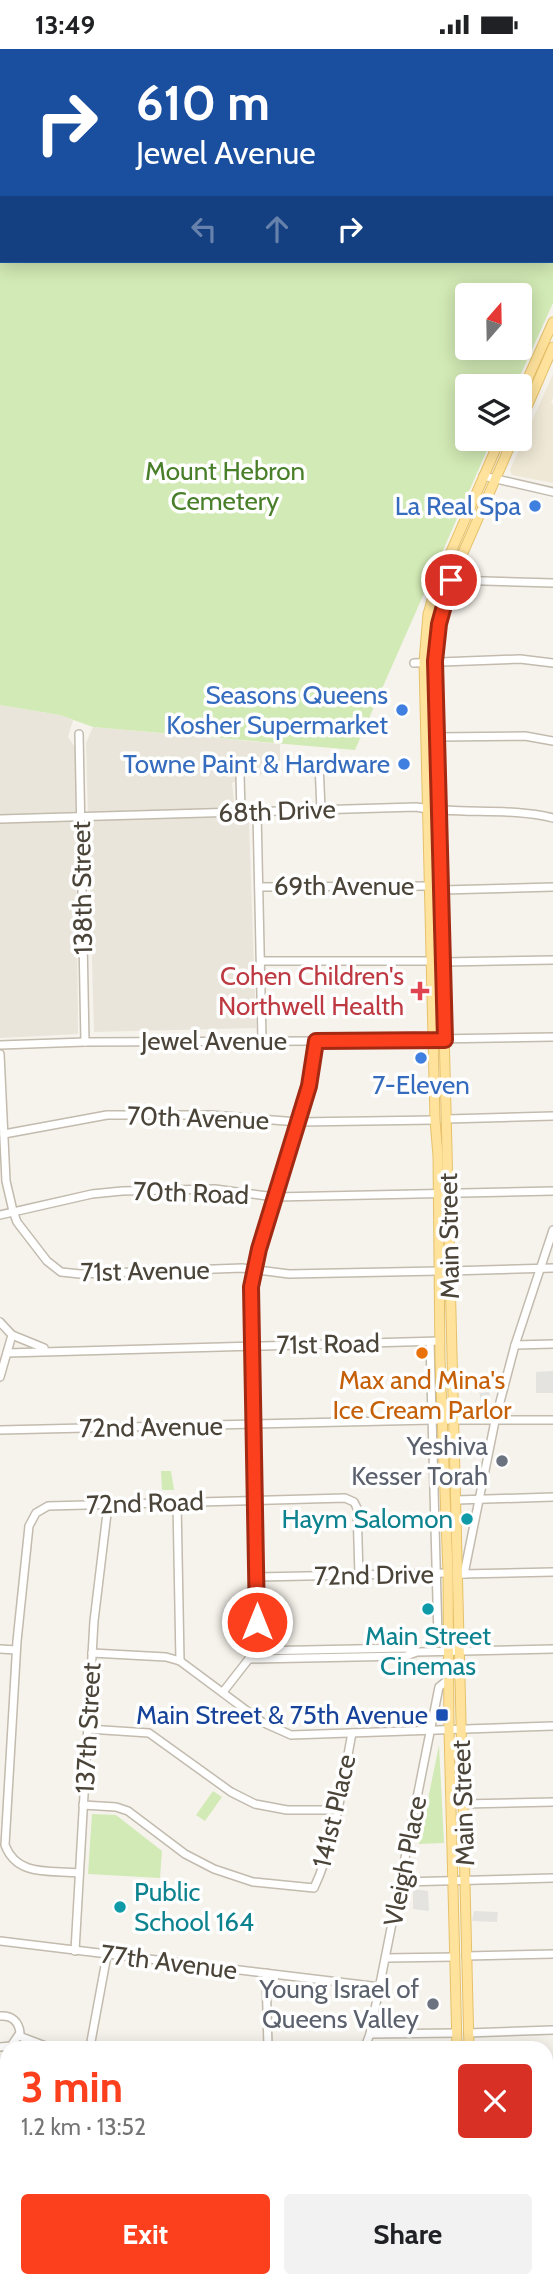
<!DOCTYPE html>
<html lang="en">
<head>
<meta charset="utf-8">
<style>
  :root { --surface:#fff; --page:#f2f2f2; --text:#202124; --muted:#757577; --accent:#fc3f1d }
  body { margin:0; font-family:Cabin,sans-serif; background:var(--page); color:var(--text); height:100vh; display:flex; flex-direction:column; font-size:26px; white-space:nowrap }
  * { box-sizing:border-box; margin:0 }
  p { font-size:23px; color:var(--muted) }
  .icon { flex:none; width:38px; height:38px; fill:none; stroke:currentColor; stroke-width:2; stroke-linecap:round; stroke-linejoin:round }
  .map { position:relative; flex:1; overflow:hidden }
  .details { position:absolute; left:0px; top:1992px; width:553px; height:247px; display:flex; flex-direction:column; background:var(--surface); border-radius:21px 21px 0 0; box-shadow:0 4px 18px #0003 }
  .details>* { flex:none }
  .top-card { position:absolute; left:0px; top:0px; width:553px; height:214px; box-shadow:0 4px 18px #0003; background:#1a4fa0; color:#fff; overflow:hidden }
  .needle { width:46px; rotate:20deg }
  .tools { position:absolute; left:455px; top:234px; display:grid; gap:14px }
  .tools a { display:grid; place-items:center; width:77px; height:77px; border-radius:7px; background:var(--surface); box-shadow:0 4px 18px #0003; font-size:35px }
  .pin { position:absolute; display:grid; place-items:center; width:60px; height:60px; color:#fff; margin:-30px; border:4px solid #fff; border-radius:50%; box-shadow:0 2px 7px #0007 }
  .me { position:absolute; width:77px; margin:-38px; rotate:0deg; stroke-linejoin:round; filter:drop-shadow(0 0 5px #0008) }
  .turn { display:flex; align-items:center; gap:24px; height:147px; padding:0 21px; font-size:32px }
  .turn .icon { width:91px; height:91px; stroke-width:2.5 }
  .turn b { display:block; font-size:49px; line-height:60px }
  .lanes { display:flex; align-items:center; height:66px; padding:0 21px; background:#0003; justify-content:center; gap:35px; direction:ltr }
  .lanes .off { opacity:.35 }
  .round { display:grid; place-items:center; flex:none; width:74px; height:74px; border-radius:7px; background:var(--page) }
  .summary { display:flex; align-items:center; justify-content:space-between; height:119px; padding:0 21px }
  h1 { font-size:42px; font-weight:800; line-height:52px; color:var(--accent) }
  .action { display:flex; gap:14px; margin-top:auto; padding:14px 21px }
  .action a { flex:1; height:80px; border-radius:7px; background:var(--accent); color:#fff; font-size:28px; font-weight:800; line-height:80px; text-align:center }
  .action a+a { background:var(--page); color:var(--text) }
  .status { display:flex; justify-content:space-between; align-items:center; height:49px; padding:0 35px; background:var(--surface); direction:ltr }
  .status svg { height:19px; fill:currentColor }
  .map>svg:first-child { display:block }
</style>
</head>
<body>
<div class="status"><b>13:49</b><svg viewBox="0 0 49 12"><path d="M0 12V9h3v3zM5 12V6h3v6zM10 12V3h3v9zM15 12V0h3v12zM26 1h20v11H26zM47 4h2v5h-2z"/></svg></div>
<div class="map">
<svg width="553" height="2237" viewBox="0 0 553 2237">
  <rect width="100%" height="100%" fill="#f6f3ec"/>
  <g fill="#eae5da">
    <polygon points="0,656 60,666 73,671 68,688 75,698 78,985 0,989"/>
    <polygon points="93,678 280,695 280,724 247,727 232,734 236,772 249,772 256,979 94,983 86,694"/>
  </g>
  <polygon fill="#efe8d6" points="553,325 553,348 551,354 553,355 553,434 512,426 510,421"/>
  <g fill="#d2eab5" fill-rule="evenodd">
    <path d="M0,0L169,2H2V212H551L553,24V254L515,338H467V390H492L355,701L93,678L60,666L0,656ZM467,247H520V299H467Z"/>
    <polygon points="161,1422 171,1422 174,1441 162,1441"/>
    <polygon points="439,1696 444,1794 419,1795"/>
    <polygon points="213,1742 222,1748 205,1772 196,1766"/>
    <polygon points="92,1765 116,1766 162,1802 160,1829 88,1825"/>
    <polygon points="200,2231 264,2231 264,2237 195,2237"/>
  </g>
  <g fill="#e5e3e0">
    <polygon points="553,1322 553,1344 536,1344 536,1323"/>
    <polygon points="492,1333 486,1362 482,1360 478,1334"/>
    <polygon points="413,1840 428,1842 429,1862 413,1860"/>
    <polygon points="474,1862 498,1863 497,1873 472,1872"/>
  </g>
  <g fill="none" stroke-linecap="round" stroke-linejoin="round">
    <defs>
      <g id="minor">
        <polyline points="206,0 206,2"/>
        <polyline points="282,2 283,0"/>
        <polyline points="371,2 372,0"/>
        <polyline points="483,427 553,443"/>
        <polyline points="440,528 451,531 553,534"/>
        <polyline points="414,614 520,610 553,614"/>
        <polyline points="79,685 85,993"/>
        <polyline points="437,688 525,687 553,692"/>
        <polyline points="319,714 321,761"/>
        <polyline points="240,725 241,764"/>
        <polyline points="257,763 262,991"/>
        <path d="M0,770L416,758C461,766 509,758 553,769"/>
        <polyline points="259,838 430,837"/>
        <polyline points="442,841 553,838"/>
        <polyline points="261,912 432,912"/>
        <polyline points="444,913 553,911"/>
        <polyline points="0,996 85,993 316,992 553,988"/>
        <polyline points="0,1005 6,1132 13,1162 17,1173 47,1212 61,1223 80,1225 242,1219 289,1225 439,1222"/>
        <polyline points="447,1070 553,1067"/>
        <polyline points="4,1085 107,1066 211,1066 298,1073 435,1071"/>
        <polyline points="0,1166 92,1145 122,1142 215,1140 275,1148 553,1142"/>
        <polyline points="450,1222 553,1219"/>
        <polyline points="0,1273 12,1286 0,1328"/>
        <polyline points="12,1286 44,1299"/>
        <polyline points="430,1293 438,1588 449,1602"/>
        <polyline points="515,1296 553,1295"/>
        <polyline points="7,1304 440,1292"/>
        <polyline points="0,1381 432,1371 553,1371"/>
        <polyline points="457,1451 553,1448"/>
        <polyline points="177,1453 180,1612"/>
        <polyline points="462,1525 553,1523"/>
        <polyline points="464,1525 495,1372 515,1296 553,1181"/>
        <polyline points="258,1528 448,1524"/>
        <polyline points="0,1600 16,1601"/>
        <polyline points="255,1602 406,1599 416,1602"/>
        <polyline points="92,1604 166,1608 180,1612 262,1673 291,1686 553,1677"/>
        <polyline points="249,1610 406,1607 417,1603 553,1600"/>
        <polyline points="223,1643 255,1602 257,1596 251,1238 259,1201 308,1037 316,992"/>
        <polyline points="88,1680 149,1684 231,1743 255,1755 287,1761 337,1761"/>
        <polyline points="463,1755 553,1753"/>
        <path d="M83,1756L116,1758L128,1762L185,1805L214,1820L253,1833L314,1839C336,1792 342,1735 352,1684"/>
        <path d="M79,1824C50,1821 17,1828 5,1796L17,1592L29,1477L36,1464L48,1457L345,1449L354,1453L357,1459L359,1526"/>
        <polyline points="401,1833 553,1829"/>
        <polyline points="0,1892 380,1938"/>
        <polyline points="75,1902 94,1572 108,1456"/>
        <polyline points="466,1907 553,1905"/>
        <polyline points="386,1909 455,1908"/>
        <polyline points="266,1924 268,1998"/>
        <path d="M0,1967C12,1966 19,1973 20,1984L11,1997L0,1998"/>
        <polyline points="468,1984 553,1981"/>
        <polyline points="370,1985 457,1984"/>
        <polyline points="19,1987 48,1998"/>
        <polyline points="90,1998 107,1906"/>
        <polyline points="365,1998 370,1985 439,1638 449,1630"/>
        <polyline points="546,2058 553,2058"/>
        <polyline points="0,2098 7,2100"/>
        <polyline points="546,2134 553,2133"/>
        <polyline points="0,2156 7,2145"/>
        <polyline points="0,2176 7,2178"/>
        <polyline points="546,2210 553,2210"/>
        <polyline points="129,2231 140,2237"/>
        <polyline points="274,2231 274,2237"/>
        <polyline points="183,2237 188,2231"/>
      </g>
      <g id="major">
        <polyline points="520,347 553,273"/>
        <polyline points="520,374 553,298"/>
        <polyline points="457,1998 449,1681 448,1524 440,1310 438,1107 435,1071 424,613 428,565 437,535 500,390"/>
        <polyline points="469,1998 435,612 439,575 451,531 513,390"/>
        <polyline points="460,2231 461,2237"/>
        <polyline points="473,2231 474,2237"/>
      </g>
    </defs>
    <use href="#minor" stroke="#c2bbae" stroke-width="10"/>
    <use href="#major" stroke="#e6c16a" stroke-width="11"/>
    <use href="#minor" stroke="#fff" stroke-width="7"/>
    <use href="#major" stroke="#ffe39c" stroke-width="9"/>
  </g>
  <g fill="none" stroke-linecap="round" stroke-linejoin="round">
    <defs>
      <polyline id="route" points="257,1573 251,1238 259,1200 309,1037 316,992 445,991 435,612 439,575 451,531"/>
    </defs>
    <use href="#route" stroke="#a42913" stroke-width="18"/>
    <use href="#route" stroke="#fc3f1d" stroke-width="12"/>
  </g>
  <g fill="#3f7fe0" stroke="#fff" stroke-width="2.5">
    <circle cx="535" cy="457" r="7"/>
    <circle cx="402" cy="661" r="7"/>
    <circle cx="404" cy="715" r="7"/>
    <circle cx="421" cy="1009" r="7"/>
  </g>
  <path fill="#e0444e" stroke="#fff" stroke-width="2.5" d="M416.5 931.5h7v7h7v7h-7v7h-7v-7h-7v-7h7z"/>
  <circle fill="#e8710a" stroke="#fff" stroke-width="2.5" cx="422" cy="1304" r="7"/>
  <g fill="#6b7280" stroke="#fff" stroke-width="2.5">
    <circle cx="502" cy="1412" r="7"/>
    <circle cx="433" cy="1955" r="7"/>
  </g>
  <g fill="#0f9aa8" stroke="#fff" stroke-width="2.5">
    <circle cx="467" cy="1470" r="7"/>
    <circle cx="428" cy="1560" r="7"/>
    <circle cx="120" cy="1858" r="7"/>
  </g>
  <rect fill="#1a4fb4" stroke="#fff" stroke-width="2.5" x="435" y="1659" width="14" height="14" rx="3.5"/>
  <g text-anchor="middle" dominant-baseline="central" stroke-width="7" stroke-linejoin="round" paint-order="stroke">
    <g font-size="26" fill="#4a7f2a" stroke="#fff">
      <text x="225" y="422">Mount Hebron<tspan x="225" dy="30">Cemetery</tspan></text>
    </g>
    <g font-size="26" fill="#366cbe" stroke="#fff" text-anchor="end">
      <text x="521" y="457">La Real Spa</text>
      <text x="388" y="646">Seasons Queens<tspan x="388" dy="30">Kosher Supermarket</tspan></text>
      <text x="390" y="715">Towne Paint &amp; Hardware</text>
      <text x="421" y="1036" text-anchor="middle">7-Eleven</text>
    </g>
    <g font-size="26" fill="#4b4439" stroke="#fff">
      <text transform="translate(277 762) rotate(-2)">68th Drive</text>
      <text x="344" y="837">69th Avenue</text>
      <text transform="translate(82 839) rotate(-91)">138th Street</text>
      <text x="214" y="992">Jewel Avenue</text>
      <text transform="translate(198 1069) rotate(2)">70th Avenue</text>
      <text transform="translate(191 1144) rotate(2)">70th Road</text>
      <text transform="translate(449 1187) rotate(-91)">Main Street</text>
      <text transform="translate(145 1222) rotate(-1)">71st Avenue</text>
      <text transform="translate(328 1295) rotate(-1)">71st Road</text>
      <text transform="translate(151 1378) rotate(-1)">72nd Avenue</text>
      <text transform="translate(145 1454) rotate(-2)">72nd Road</text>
      <text transform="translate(374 1526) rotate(-1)">72nd Drive</text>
      <text transform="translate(88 1679) rotate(-87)">137th Street</text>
      <text transform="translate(463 1754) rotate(-92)">Main Street</text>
      <text transform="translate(334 1762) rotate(-77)">141st Place</text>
      <text transform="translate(405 1812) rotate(-79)">Vleigh Place</text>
      <text transform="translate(169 1913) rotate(7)">77th Avenue</text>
    </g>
    <g font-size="26" fill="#be3a42" stroke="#fff" text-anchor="end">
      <text x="404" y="927">Cohen Children's<tspan x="404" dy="30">Northwell Health</tspan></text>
    </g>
    <g font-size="26" fill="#c56008" stroke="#fff">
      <text x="422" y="1331">Max and Mina's<tspan x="422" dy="30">Ice Cream Parlor</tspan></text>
    </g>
    <g font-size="26" fill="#5b616d" stroke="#fff" text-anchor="end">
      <text x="488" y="1397">Yeshiva<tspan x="488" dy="30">Kesser Torah</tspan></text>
      <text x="419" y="1940">Young Israel of<tspan x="419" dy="30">Queens Valley</tspan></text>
    </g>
    <g font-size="26" fill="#0d838f" stroke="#fff" text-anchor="end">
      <text x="453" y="1470">Haym Salomon</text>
      <text x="428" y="1587" text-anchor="middle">Main Street<tspan x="428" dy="30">Cinemas</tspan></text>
      <text x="134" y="1843" text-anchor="start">Public<tspan x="134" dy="30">School 164</tspan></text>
    </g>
    <g font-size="26" fill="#164399" stroke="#fff" text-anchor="end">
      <text x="428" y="1666">Main Street &amp; 75th Avenue</text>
    </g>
  </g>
</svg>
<div class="tools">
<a><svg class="needle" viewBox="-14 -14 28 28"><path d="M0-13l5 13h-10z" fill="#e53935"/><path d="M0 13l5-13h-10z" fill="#757577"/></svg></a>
<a><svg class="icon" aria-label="layers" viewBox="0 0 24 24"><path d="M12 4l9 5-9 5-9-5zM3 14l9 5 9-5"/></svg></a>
</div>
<div class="pin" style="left:451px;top:531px;background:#d93025"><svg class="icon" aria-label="arrive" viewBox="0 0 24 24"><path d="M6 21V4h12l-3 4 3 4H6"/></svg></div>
<svg class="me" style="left:257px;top:1573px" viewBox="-20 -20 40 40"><circle r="17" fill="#fc3f1d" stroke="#fff" stroke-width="3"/><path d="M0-11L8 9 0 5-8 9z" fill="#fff"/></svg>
<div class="top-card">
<div class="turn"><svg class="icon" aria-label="right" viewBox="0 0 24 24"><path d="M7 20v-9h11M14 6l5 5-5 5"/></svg><div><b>610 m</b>Jewel Avenue</div></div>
<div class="lanes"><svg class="icon off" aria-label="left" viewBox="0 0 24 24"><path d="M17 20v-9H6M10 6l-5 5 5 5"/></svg><svg class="icon off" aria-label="ahead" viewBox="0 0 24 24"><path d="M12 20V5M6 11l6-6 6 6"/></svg><svg class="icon" aria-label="right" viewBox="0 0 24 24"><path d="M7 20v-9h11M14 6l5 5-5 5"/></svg></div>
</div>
<section class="details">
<div class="summary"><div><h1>3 min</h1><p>1.2 km · 13:52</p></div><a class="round" style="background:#d93025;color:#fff"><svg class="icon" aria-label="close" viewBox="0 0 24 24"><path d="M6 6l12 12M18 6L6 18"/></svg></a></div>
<div class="action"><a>Exit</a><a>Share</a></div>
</section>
</div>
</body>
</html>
